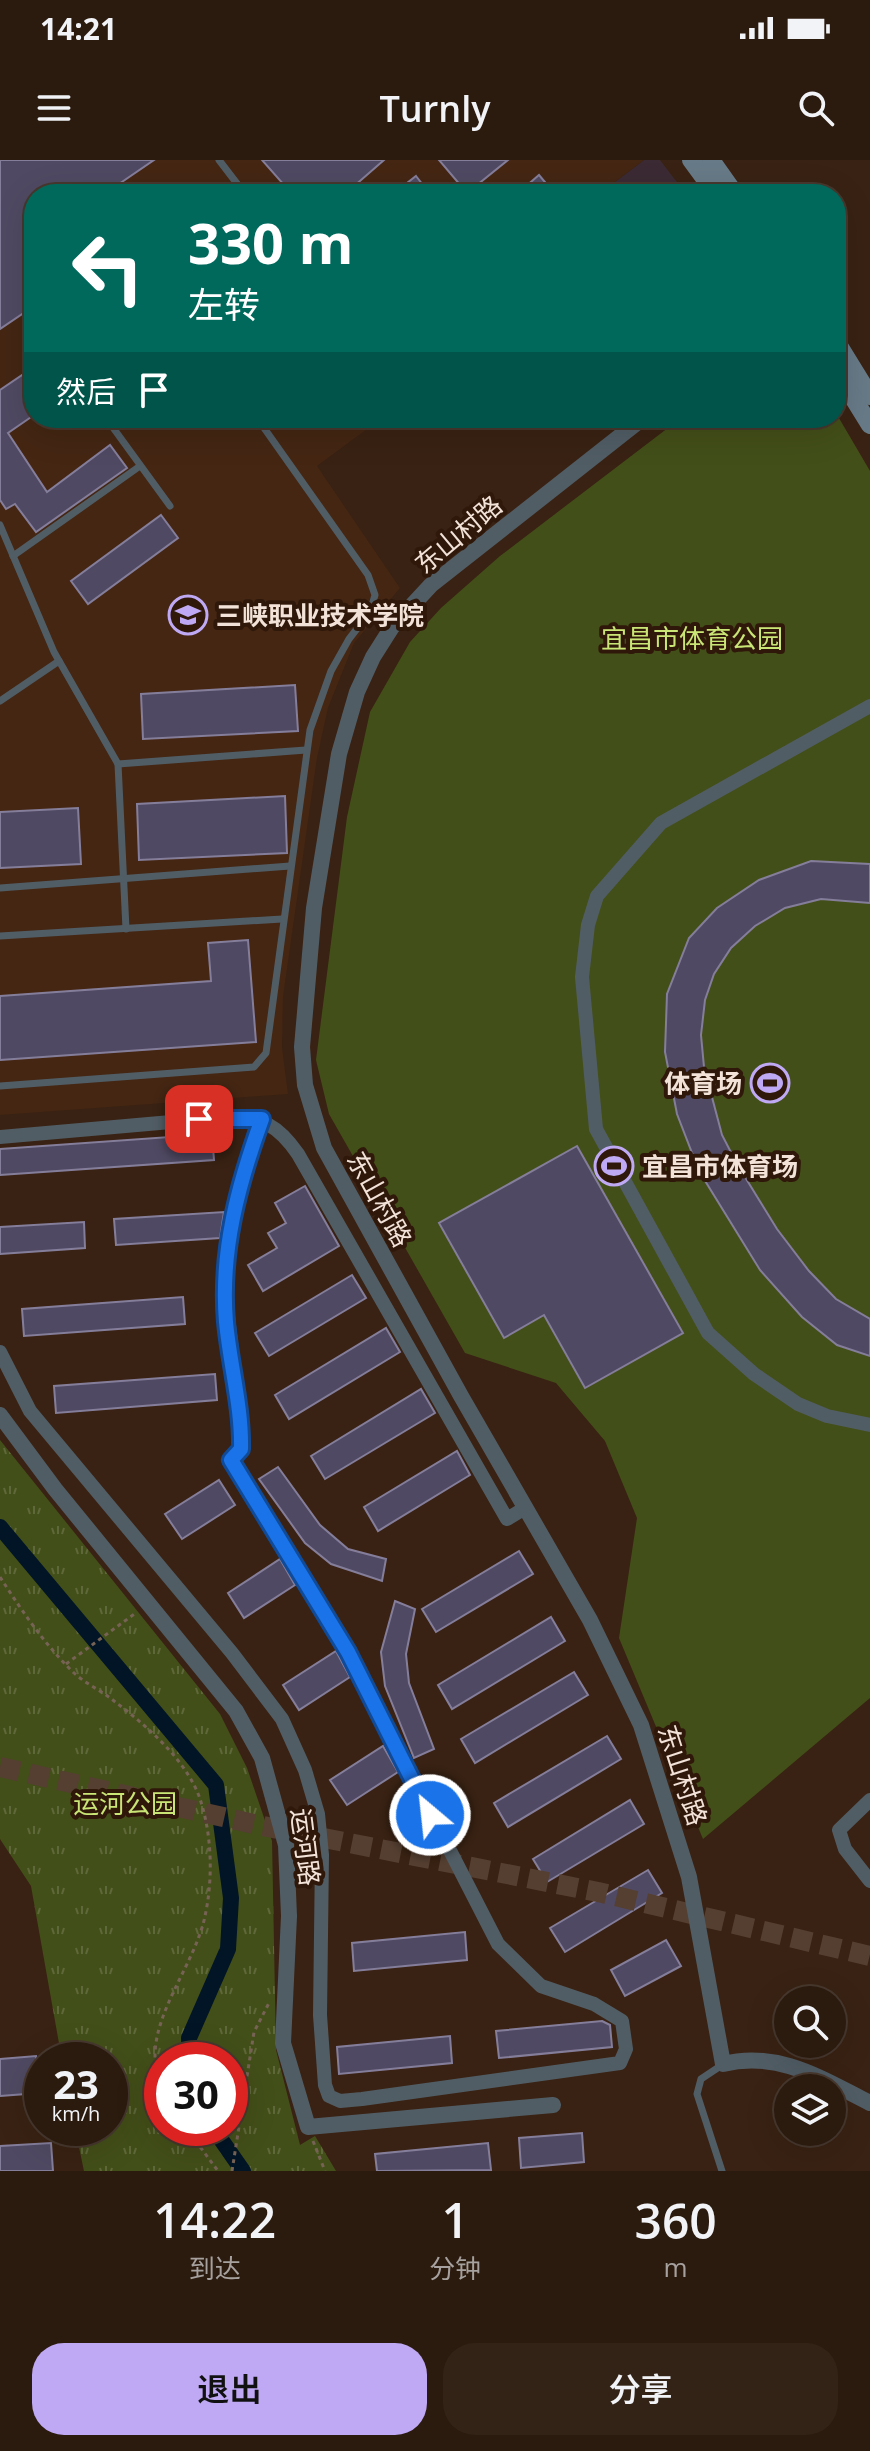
<!DOCTYPE html>
<html lang="zh">
<head>
<meta charset="utf-8">
<style>
  :root { --surface:#2b1a0e; --page:#332317; --text:#f1f3f6; --muted:#a6a19e; --line:#47382e; --accent:#bfa9f4 }
  body { margin:0; font-family:"Open Sans","Noto Sans SC",sans-serif; background:var(--page); color:var(--text); height:100vh; display:flex; flex-direction:column; font-size:30px; white-space:nowrap }
  * { box-sizing:border-box; margin:0 }
  p { font-size:26px; color:var(--muted) }
  .icon { flex:none; width:44px; height:44px; fill:none; stroke:currentColor; stroke-width:2; stroke-linecap:round; stroke-linejoin:round }
  .map { position:relative; height:2011px; overflow:hidden }
  .details { display:flex; flex-direction:column; background:var(--surface); flex:1 }
  .details>* { flex:none }
  .guide { position:absolute; left:24px; top:24px; width:822px; height:244px; border-radius:32px; box-shadow:0 8px 32px #0002,0 0 0 2px var(--line); background:#00695c; color:#fff; overflow:hidden }
  .tools { position:absolute; left:774px; top:1826px; display:grid; gap:16px }
  .tools a { display:grid; place-items:center; width:72px; height:72px; border-radius:50%; background:var(--surface); box-shadow:0 8px 32px #0002,0 0 0 2px var(--line); font-size:40px }
  .speed { position:absolute; left:24px; top:1882px; display:flex; gap:16px; font-size:40px; font-weight:700; text-align:center }
  .speed>* { display:grid; place-content:center; width:104px; height:104px; border-radius:50%; background:var(--surface); box-shadow:0 8px 32px #0002,0 0 0 2px var(--line); line-height:1 }
  .speed small { font-size:20px; font-weight:400 }
  .speed .limit { border:12px solid #d22; background:#fff; color:#111 }
  .pin { position:absolute; display:grid; place-items:center; width:68px; height:68px; color:#fff; margin:-34px; border-radius:16px; box-shadow:0 4px 12px #0006 }
  .me { position:absolute; width:88px; margin:-44px; rotate:332deg; stroke-linejoin:round; filter:drop-shadow(0 0 6px #0008) }
  .turn { display:flex; align-items:center; gap:28px; height:168px; padding:0 32px; font-size:36px }
  .turn .icon { width:104px; height:104px; stroke-width:2.5 }
  .turn b { display:block; font-size:56px; line-height:68px }
  .then { display:flex; align-items:center; height:76px; padding:0 32px; background:#0003; gap:16px; font-size:30px }
  .eta { display:flex; justify-content:space-evenly; align-items:center; height:136px; text-align:center }
  .eta b { font-size:48px; font-weight:600; line-height:56px }
  .button { display:flex; gap:16px; margin-top:auto; padding:16px 32px }
  .button a { flex:1; height:92px; border-radius:32px; background:var(--accent); color:#111; font-size:32px; font-weight:600; line-height:92px; text-align:center }
  .button a+a { background:var(--page); color:var(--text) }
  .status { display:flex; justify-content:space-between; align-items:center; height:56px; padding:0 40px; background:var(--surface); direction:ltr }
  .status svg { height:22px; fill:currentColor }
  header { display:flex; justify-content:space-between; align-items:center; height:104px; padding:0 32px; background:var(--surface); font-size:36px; font-weight:600 }
  .map>svg:first-child { display:block }
</style>
</head>
<body>
<div class="status"><b>14:21</b><svg viewBox="0 0 49 12"><path d="M0 12V9h3v3zM5 12V6h3v6zM10 12V3h3v9zM15 12V0h3v12zM26 1h20v11H26zM47 4h2v5h-2z"/></svg></div>
<header><svg class="icon" aria-label="menu" viewBox="0 0 24 24"><path d="M4 6h16M4 12h16M4 18h16"/></svg>Turnly<svg class="icon" aria-label="search" viewBox="0 0 24 24"><circle cx="10" cy="10" r="6"/><path d="M15 15l6 6"/></svg></header>
<div class="map">
<svg width="870" height="2011" viewBox="0 0 870 2011">
  <defs>
    <pattern id="park-tufts" width="24" height="20" patternUnits="userSpaceOnUse" patternTransform="scale(2)"><rect width="24" height="20" fill="#434f19"/><path d="M3 7l-1-3M5 7V3M7 7l1-3M15 17l-1-3M17 17v-4M19 17l1-3" fill="none" stroke="#5f683a"/></pattern>
  </defs>
  <rect width="100%" height="100%" fill="#392213"/>
  <polygon fill="#3b2a33" points="644,0 660,0 686,34 599,34"/>
  <polygon fill="#442613" points="0,0 644,0 599,34 34,34 34,258 382,258 317,306 400,428 354,483 328,548 317,598 283,837 282,887 288,934 0,955"/>
  <path fill="url(#park-tufts)" fill-rule="evenodd" d="M0,1280L220,1554L247,1608L272,1681L276,1890L300,1985L315,1976L336,2011H84L75,1968H110V1900H62L31,1726L0,1679ZM162,1900H230V1968H162Z"/>
  <polygon fill="#434f19" points="836,253 870,311 870,1538 703,1679 619,1478 637,1358 605,1281 556,1223 465,1193 329,954 316,900 347,657 370,552 410,482 441,448 500,396 681,258 836,258"/>
  <g fill="none" stroke-linecap="round" stroke-linejoin="round">
    <g stroke="#021526" stroke-width="16">
      <polyline points="0,1367 216,1625 231,1738 228,1789 189,1878 190,1900"/>
      <polyline points="213,1968 243,2011"/>
    </g>
  </g>
  <g fill="#504963" stroke="#857e9b" stroke-width="2">
    <polygon points="0,0 154,0 119,24 126,34 34,34 34,146 0,169"/>
    <polygon points="262,0 384,0 345,34 292,34"/>
    <polygon points="439,0 508,0 467,33"/>
    <polygon points="539,15 555,34 517,34"/>
    <polygon points="416,16 430,34 393,34"/>
    <polygon points="34,207 34,255 8,273 47,332 110,285 127,308 36,372 15,344 6,349 0,340 0,230"/>
    <polygon points="161,355 178,378 88,444 71,421"/>
    <polygon points="295,525 298,571 143,579 141,534"/>
    <polygon points="285,636 287,693 139,700 137,644"/>
    <polygon points="78,648 81,704 0,708 0,652"/>
    <polygon points="811,701 870,704 870,743 821,739 785,748 755,766 731,788 714,814 705,840 701,875 704,907 722,975 737,1004 777,1069 809,1111 836,1139 870,1159 870,1196 837,1185 802,1157 760,1110 699,1011 677,954 665,892 667,834 689,778 717,748 759,720"/>
    <polygon points="248,780 256,882 0,900 0,836 211,821 208,783"/>
    <polygon points="212,974 214,1000 0,1015 0,989"/>
    <polygon points="577,986 683,1173 585,1228 544,1155 504,1178 439,1063"/>
    <polygon points="305,1026 339,1086 263,1131 248,1105 277,1088 268,1073 286,1063 275,1043"/>
    <polygon points="224,1052 220,1078 116,1085 114,1059"/>
    <polygon points="84,1062 85,1088 0,1094 0,1067"/>
    <polygon points="352,1115 366,1138 269,1196 255,1173"/>
    <polygon points="183,1137 185,1164 24,1176 22,1149"/>
    <polygon points="386,1168 400,1192 289,1259 275,1235"/>
    <polygon points="215,1214 217,1240 56,1253 54,1226"/>
    <polygon points="421,1229 435,1253 325,1319 311,1296"/>
    <polygon points="457,1291 470,1315 378,1371 364,1347"/>
    <polygon points="278,1307 320,1365 348,1389 386,1399 382,1421 331,1404 305,1383 259,1319"/>
    <polygon points="219,1320 235,1345 182,1379 165,1354"/>
    <polygon points="519,1391 533,1414 436,1472 422,1449"/>
    <polygon points="280,1399 295,1425 244,1458 228,1433"/>
    <polygon points="395,1441 415,1449 406,1494 409,1523 434,1589 414,1598 385,1526 381,1492"/>
    <polygon points="551,1457 565,1481 452,1549 438,1525"/>
    <polygon points="336,1491 350,1517 299,1550 283,1525"/>
    <polygon points="574,1512 588,1535 475,1603 461,1579"/>
    <polygon points="607,1576 621,1599 508,1667 494,1643"/>
    <polygon points="383,1586 398,1612 347,1645 330,1620"/>
    <polygon points="630,1640 644,1664 547,1722 533,1699"/>
    <polygon points="648,1710 662,1733 565,1792 550,1768"/>
    <polygon points="465,1772 467,1800 354,1811 352,1783"/>
    <polygon points="666,1780 681,1806 625,1836 611,1810"/>
    <polygon points="602,1861 610,1865 612,1887 499,1898 496,1871"/>
    <polygon points="450,1876 452,1903 339,1914 337,1887"/>
    <polygon points="36,1896 39,1933 0,1936 0,1899"/>
    <polygon points="582,1973 584,2002 521,2008 519,1978"/>
    <polygon points="51,1983 53,2011 0,2011 0,1986"/>
    <polygon points="488,1983 491,2010 377,2011 375,1994"/>
  </g>
  <g fill="none" stroke-linecap="round" stroke-linejoin="round">
    <polyline stroke="#553f31" stroke-width="20" stroke-dasharray="20 10" stroke-linecap="butt" points="0,1607 263,1666 598,1732 870,1796"/>
    <g stroke="#776355" stroke-width="3" stroke-dasharray="4 4" stroke-linecap="butt">
      <path d="M0,1417C22,1451 45,1485 74,1513C86,1524 102,1531 114,1541C146,1565 189,1602 201,1642C212,1677 213,1720 205,1756C194,1811 135,1871 162,1927"/>
      <polyline points="66,1504 137,1452"/>
      <polyline points="186,1968 218,2011"/>
      <polyline points="313,1981 325,2011"/>
      <polyline points="232,2011 254,1872 270,1841"/>
    </g>
    <g stroke="#515d65" stroke-width="7">
      <polyline points="219,0 245,34"/>
      <polyline points="31,153 34,157"/>
      <polyline points="106,258 170,346"/>
      <polyline points="0,365 54,492 118,604 126,769"/>
      <polyline points="13,396 140,306"/>
      <polyline points="0,541 59,501"/>
      <polyline points="118,604 306,590"/>
      <polyline points="0,728 290,706"/>
      <polyline points="0,776 282,759"/>
      <polyline points="0,926 254,907 266,893 310,570 331,511 349,479 370,452 375,435 368,415 257,258"/>
      <polyline points="722,1905 701,1919 697,1934 722,2011"/>
    </g>
    <g stroke="#515d65" stroke-width="14">
      <polyline points="870,546 661,663 597,736 588,765 582,817 596,969 708,1173 754,1214 798,1244 827,1256 870,1265"/>
      <path d="M0,977L228,957C262,957 278,965 298,994L507,1359L525,1348"/>
      <polyline points="0,1192 30,1251 232,1493 282,1559 305,1610 318,1654 322,1695 320,1855 325,1925 329,1936 340,1941 362,1939 620,1903 626,1889 622,1861 594,1844 541,1826 498,1784 348,1492 231,1300 241,1289 241,1268 224,1122 232,1060 262,959"/>
      <polyline points="870,1640 839,1670 845,1689 870,1721"/>
    </g>
    <g stroke="#515d65" stroke-width="16">
      <path d="M643,258L431,425L392,467L373,497L357,532L339,594L314,748L302,887L305,925L324,988L461,1236L590,1460L641,1565L689,1717L723,1904C778,1890 822,1919 870,1943"/>
      <polyline points="0,1255 55,1329 236,1551 262,1598 286,1685 289,1756 283,1883 308,1967 553,1945"/>
    </g>
    <g stroke="#677a87" stroke-width="18">
      <polyline points="691,0 716,34"/>
      <polyline points="711,0 735,34"/>
      <polyline points="836,181 870,236"/>
      <polyline points="836,210 870,265"/>
    </g>
  </g>
  <g fill="none" stroke-linecap="round" stroke-linejoin="round">
    <defs>
      <path id="route" d="M199,959H262C238,1025 220,1092 226,1162C230,1205 242,1247 241,1289L231,1300L348,1492L430,1655"/>
    </defs>
    <use href="#route" stroke="#114b97" stroke-width="20"/>
    <use href="#route" stroke="#1a73e8" stroke-width="14"/>
  </g>
  <defs>
    <symbol id="university-ring" viewBox="-11 -11 22 22"><circle r="9.5" fill="#2f180a" stroke="#bfa9f4" stroke-width="1.5"/><path d="M0-5L7-2L0 1L-7-2ZM-4 1L0 2.5L4 1V4Q0 6-4 4Z" fill="#bfa9f4"/></symbol>
    <symbol id="stadium-ring" viewBox="-11 -11 22 22"><circle r="9.5" fill="#2f180a" stroke="#bfa9f4" stroke-width="1.5"/><path d="M0-5a6.5 5 0 1 0 0 10a6.5 5 0 1 0 0-10ZM-3.5-1.8h7v3.6h-7Z" fill="#bfa9f4"/></symbol>
  </defs>
  <g fill-rule="evenodd">
    <use href="#university-ring" x="166" y="433" width="44" height="44"/>
    <use href="#stadium-ring" x="748" y="901" width="44" height="44"/>
    <use href="#stadium-ring" x="592" y="984" width="44" height="44"/>
  </g>
  <g text-anchor="middle" dominant-baseline="central" stroke-width="8" stroke-linejoin="round" paint-order="stroke">
    <g font-size="26" fill="#f2e2d8" stroke="#2f180a">
      <text transform="translate(458 374) rotate(-40)">东山村路</text>
      <text transform="translate(380 1039) rotate(61)">东山村路</text>
      <text transform="translate(683 1615) rotate(72)">东山村路</text>
      <text transform="translate(306 1687) rotate(83)">运河路</text>
    </g>
    <g font-size="26" font-weight="bold" fill="#f2e2d8" stroke="#2f180a" text-anchor="start">
      <text x="216" y="455">三峡职业技术学院</text>
      <text x="742" y="923" text-anchor="end">体育场</text>
      <text x="642" y="1006">宜昌市体育场</text>
    </g>
    <g font-size="26" fill="#c9e575" stroke="#2f180a">
      <text x="692" y="478">宜昌市体育公园</text>
      <text x="125" y="1643">运河公园</text>
    </g>
  </g>
</svg>
<div class="tools">
<a><svg class="icon" aria-label="search" viewBox="0 0 24 24"><circle cx="10" cy="10" r="6"/><path d="M15 15l6 6"/></svg></a>
<a><svg class="icon" aria-label="layers" viewBox="0 0 24 24"><path d="M12 4l9 5-9 5-9-5zM3 14l9 5 9-5"/></svg></a>
</div>
<div class="speed"><div>23<small>km/h</small></div><div class="limit">30</div></div>
<div class="pin" style="left:199px;top:959px;background:#d93025"><svg class="icon" aria-label="arrive" viewBox="0 0 24 24"><path d="M6 21V4h12l-3 4 3 4H6"/></svg></div>
<svg class="me" style="left:430px;top:1655px" viewBox="-20 -20 40 40"><circle r="17" fill="#1a73e8" stroke="#fff" stroke-width="3"/><path d="M0-11L8 9 0 5-8 9z" fill="#fff"/></svg>
<div class="guide">
<div class="turn"><svg class="icon" aria-label="left" viewBox="0 0 24 24"><path d="M17 20v-9H6M10 6l-5 5 5 5"/></svg><div><b>330 m</b>左转</div></div>
<div class="then">然后<svg class="icon" aria-label="arrive" viewBox="0 0 24 24"><path d="M6 21V4h12l-3 4 3 4H6"/></svg></div>
</div>
</div>
<section class="details">
<div class="eta">
<div><b>14:22</b><p>到达</p></div>
<div><b>1</b><p>分钟</p></div>
<div><b>360</b><p>m</p></div>
</div>
<div class="button"><a>退出</a><a>分享</a></div>
</section>
</body>
</html>
